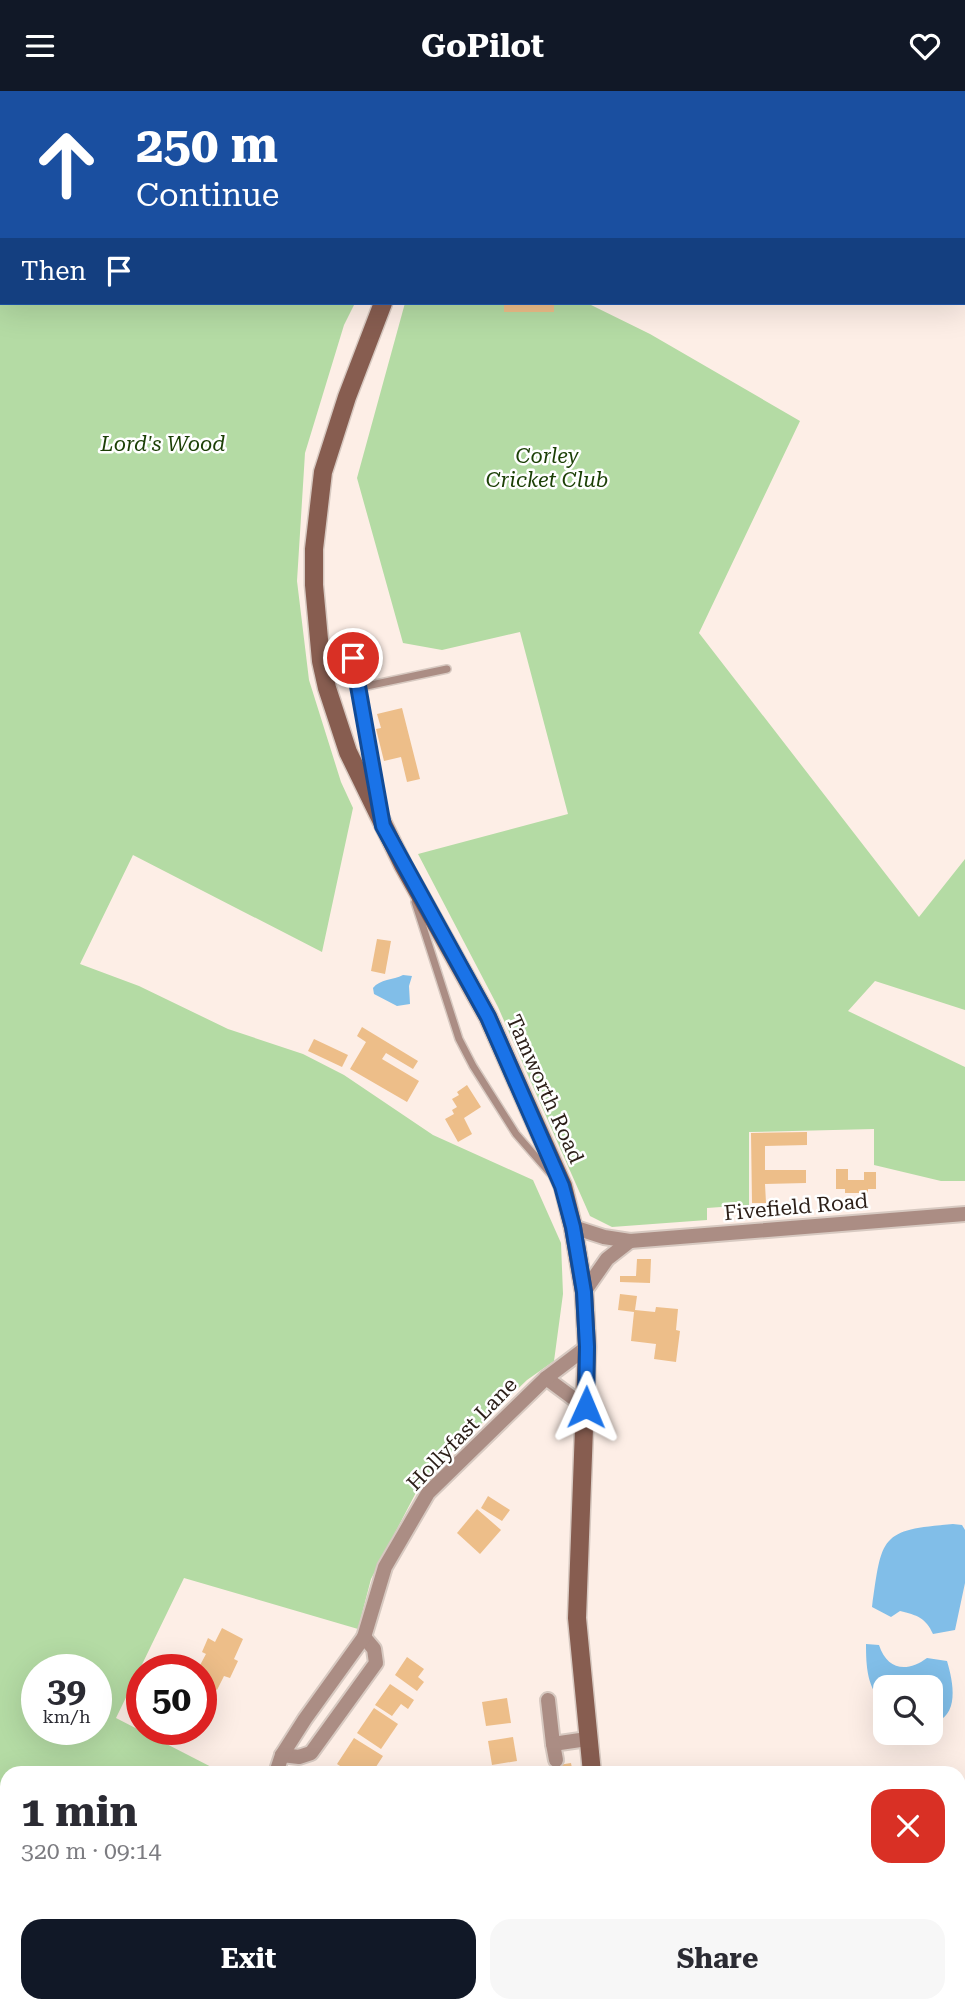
<!DOCTYPE html>
<html lang="en">
<head>
<meta charset="utf-8">
<style>
  :root { --surface:#fff; --page:#f7f7f7; --text:#2b2b33; --muted:#7c7c81; --accent:#111827 }
  body { margin:0; font-family:"Roboto Serif",serif; background:var(--page); color:var(--text); height:100vh; display:flex; flex-direction:column; font-size:26px; white-space:nowrap }
  * { box-sizing:border-box; margin:0 }
  p { font-size:23px; color:var(--muted) }
  .icon { flex:none; width:38px; height:38px; fill:none; stroke:currentColor; stroke-width:2; stroke-linecap:round; stroke-linejoin:round }
  .map { position:relative; flex:1; overflow:hidden }
  .drawer { position:absolute; left:0px; top:1675px; width:966px; height:247px; display:flex; flex-direction:column; background:var(--surface); border-radius:21px 21px 0 0; box-shadow:0 7px 28px #0002 }
  .drawer>* { flex:none }
  .hud { position:absolute; left:0px; top:0px; width:966px; height:214px; box-shadow:0 7px 28px #0002; background:#1a4fa0; color:#fff; overflow:hidden }
  .controls { position:absolute; left:873px; top:1584px; display:grid; gap:14px }
  .controls a { display:grid; place-items:center; width:70px; height:70px; border-radius:14px; background:var(--surface); box-shadow:0 7px 28px #0002; font-size:35px }
  .speed { position:absolute; left:21px; top:1563px; display:flex; gap:14px; font-size:35px; font-weight:700; text-align:center }
  .speed>* { display:grid; place-content:center; width:91px; height:91px; border-radius:50%; background:var(--surface); box-shadow:0 7px 28px #0002; line-height:1 }
  .speed small { font-size:18px; font-weight:400 }
  .speed .limit { border:10px solid #d22; background:#fff; color:#111 }
  .pin { position:absolute; display:grid; place-items:center; width:60px; height:60px; color:#fff; margin:-30px; border:4px solid #fff; border-radius:50%; box-shadow:0 2px 7px #0007 }
  .me { position:absolute; width:77px; margin:-38px; rotate:1deg; stroke-linejoin:round; filter:drop-shadow(0 0 5px #0008) }
  .turn { display:flex; align-items:center; gap:24px; height:147px; padding:0 21px; font-size:32px }
  .turn .icon { width:91px; height:91px; stroke-width:2.5 }
  .turn b { display:block; font-size:49px; line-height:60px }
  .then { display:flex; align-items:center; height:66px; padding:0 21px; background:#0003; gap:14px; font-size:26px }
  .round { display:grid; place-items:center; flex:none; width:74px; height:74px; border-radius:21px; background:var(--page) }
  .overview { display:flex; align-items:center; justify-content:space-between; height:119px; padding:0 21px }
  h1 { font-size:42px; font-weight:700; line-height:52px }
  .button { display:flex; gap:14px; margin-top:auto; padding:14px 21px }
  .button a { flex:1; height:80px; border-radius:21px; background:var(--accent); color:#fff; font-size:28px; font-weight:700; line-height:80px; text-align:center }
  .button a+a { background:var(--page); color:var(--text) }
  header { display:flex; justify-content:space-between; align-items:center; height:91px; padding:0 21px; background:var(--accent); color:#fff; font-size:32px; font-weight:700 }
  .map>svg:first-child { display:block }
</style>
</head>
<body>
<header><svg class="icon" aria-label="menu" viewBox="0 0 24 24"><path d="M4 6h16M4 12h16M4 18h16"/></svg>GoPilot<svg class="icon" aria-label="heart" viewBox="0 0 24 24"><path d="M12 20l-8-8c-3-5 5-10 8-4 3-6 11-1 8 4z"/></svg></header>
<div class="map">
<svg width="965" height="1920" viewBox="0 0 965 1920">
  <rect width="100%" height="100%" fill="#fdeee6"/>
  <g fill="#b4dba4" fill-rule="evenodd">
    <polygon points="228,0 401,0 229,2"/>
    <path d="M0,36L2,212H355L344,234L305,362L297,490L309,589L341,691L353,717L322,861L133,764L80,873L139,895L228,938L303,963L344,984L433,1044L533,1089L561,1152L563,1203L554,1270L527,1289L422,1390L371,1488L358,1538L184,1487L116,1627L223,1682H7V1778H0ZM37,1578H96V1638H37Z"/>
    <polygon points="405,212 587,212 650,243 800,330 699,542 919,826 965,768 965,919 875,890 848,920 965,976 965,1090 941,1090 874,1074 874,1038 749,1041 749,1114 707,1117 707,1129 612,1136 590,1125 498,916 418,763 568,723 520,541 442,559 403,552 357,387"/>
    <polygon points="438,1915 503,1915 506,1920 436,1920"/>
  </g>
  <g fill="#81bee8">
    <path d="M403,884L412,885L409,895L410,913L397,915L374,903L373,897C380,888 393,889 403,884Z"/>
    <path d="M953,1433L962,1434L965,1439V1492L955,1539L933,1543C926,1527 917,1524 900,1520L891,1526L872,1516C882,1445 880,1439 953,1433Z"/>
    <path d="M866,1553L879,1554C887,1579 907,1582 927,1567L947,1570C953,1590 961,1627 931,1632V1596H886L885,1614C867,1598 866,1576 866,1553Z"/>
  </g>
  <g fill="#edbe89">
    <rect x="504" y="212" width="50" height="9"/>
    <polygon points="402,617 420,688 407,691 401,666 384,670 376,638 381,637 377,623"/>
    <polygon points="377,848 391,850 385,883 371,880"/>
    <polygon points="362,936 418,970 413,978 386,962 382,968 419,990 407,1011 350,978 366,951 357,945"/>
    <polygon points="314,948 348,964 342,976 308,960"/>
    <polygon points="467,994 481,1016 464,1027 472,1043 458,1051 445,1028 454,1023 452,1019 457,1016 452,1008 459,1004 457,1001"/>
    <polygon points="807,1041 807,1054 765,1055 765,1079 806,1079 806,1092 765,1093 766,1112 752,1112 751,1042"/>
    <polygon points="836,1078 848,1078 848,1089 864,1089 864,1081 876,1081 876,1098 868,1098 868,1102 845,1102 845,1098 836,1098"/>
    <polygon points="637,1168 651,1168 650,1192 620,1191 620,1185 636,1185"/>
    <polygon points="620,1203 637,1205 635,1219 655,1221 656,1216 678,1218 676,1239 680,1240 676,1271 654,1268 656,1253 631,1250 634,1221 618,1219"/>
    <polygon points="488,1405 510,1419 502,1430 481,1417"/>
    <polygon points="477,1418 501,1439 480,1463 457,1442"/>
    <polygon points="222,1537 243,1548 234,1568 238,1570 230,1587 224,1585 217,1599 201,1591 201,1578 198,1578 206,1563 202,1561 208,1547 215,1551"/>
    <polygon points="407,1566 424,1578 418,1586 424,1591 417,1600 395,1584"/>
    <polygon points="390,1593 414,1609 408,1618 401,1613 392,1625 375,1614"/>
    <polygon points="201,1603 214,1609 201,1635"/>
    <polygon points="507,1607 511,1632 486,1635 482,1611"/>
    <polygon points="374,1617 398,1633 381,1658 357,1642"/>
    <polygon points="513,1646 517,1670 492,1674 488,1650"/>
    <polygon points="354,1647 383,1665 372,1682 363,1682 359,1679 357,1682 351,1682 337,1673"/>
    <polygon points="571,1672 573,1682 540,1682 539,1677"/>
    <polygon points="592,1914 599,1914 601,1920 577,1920"/>
    <polygon points="763,1914 777,1914 779,1920 755,1920 754,1918"/>
  </g>
  <g fill="none" stroke-linecap="round" stroke-linejoin="round">
    <defs>
      <g id="service">
        <polyline points="322,554 353,567 378,708"/>
        <polyline points="357,597 447,578"/>
        <polyline points="415,811 459,948 473,975 516,1043 550,1082"/>
      </g>
      <g id="minor">
        <polyline points="573,1136 604,1146 630,1150 965,1123"/>
        <polyline points="584,1201 607,1168 630,1150"/>
        <polyline points="546,1287 585,1316"/>
        <polyline points="548,1609 553,1653 587,1648"/>
        <polyline points="553,1653 556,1669"/>
        <polyline points="282,1664 299,1666 311,1662 376,1572 374,1558 364,1546"/>
        <polyline points="276,1682 282,1664 305,1628 364,1546 385,1476 428,1402 546,1287 587,1256"/>
        <polyline points="0,1786 7,1786"/>
        <polyline points="635,1914 637,1920"/>
        <polyline points="711,1914 713,1920"/>
      </g>
      <g id="secondary">
        <polyline points="438,2 438,0"/>
        <polyline points="383,212 347,306 323,381 314,458 314,494 321,570 327,597 348,661 403,774 488,926 563,1095 573,1136 584,1201 587,1256 577,1527 592,1682"/>
        <polyline points="671,1914 673,1920"/>
      </g>
    </defs>
    <use href="#service" stroke="#d7c9c1" stroke-width="10"/>
    <use href="#minor" stroke="#d7c9c1" stroke-width="18"/>
    <use href="#secondary" stroke="#d7c9c1" stroke-width="21"/>
    <use href="#service" stroke="#ab8d84" stroke-width="7"/>
    <use href="#minor" stroke="#ab8d84" stroke-width="14"/>
    <use href="#secondary" stroke="#875d50" stroke-width="18"/>
  </g>
  <g fill="none" stroke-linecap="round" stroke-linejoin="round">
    <defs>
      <polyline id="route" points="353,567 383,735 488,926 562,1095 573,1136 584,1201 587,1256 586,1316"/>
    </defs>
    <use href="#route" stroke="#114b97" stroke-width="18"/>
    <use href="#route" stroke="#1a73e8" stroke-width="12"/>
  </g>
  <g text-anchor="middle" dominant-baseline="central" stroke-width="5" stroke-linejoin="round" paint-order="stroke">
    <g font-size="21" font-style="italic" fill="#1b3f05" stroke="#fff">
      <text x="163" y="353">Lord's Wood</text>
      <text x="547" y="365">Corley<tspan x="547" dy="24">Cricket Club</tspan></text>
    </g>
    <g font-size="21" fill="#2b1e17" stroke="#fff">
      <text transform="translate(545 998) rotate(66)">Tamworth Road</text>
      <text transform="translate(796 1116) rotate(-5)">Fivefield Road</text>
      <text transform="translate(462 1343) rotate(-46)">Hollyfast Lane</text>
    </g>
  </g>
</svg>
<div class="controls">
<a><svg class="icon" aria-label="search" viewBox="0 0 24 24"><circle cx="10" cy="10" r="6"/><path d="M15 15l6 6"/></svg></a>
</div>
<div class="speed"><div>39<small>km/h</small></div><div class="limit">50</div></div>
<div class="pin" style="left:353px;top:567px;background:#d93025"><svg class="icon" aria-label="arrive" viewBox="0 0 24 24"><path d="M6 21V4h12l-3 4 3 4H6"/></svg></div>
<svg class="me" style="left:586px;top:1316px" viewBox="-20 -20 40 40"><path d="M0-17L14 15 0 8-14 15z" fill="#1a73e8" stroke="#fff" stroke-width="4"/></svg>
<div class="hud">
<div class="turn"><svg class="icon" aria-label="ahead" viewBox="0 0 24 24"><path d="M12 20V5M6 11l6-6 6 6"/></svg><div><b>250 m</b>Continue</div></div>
<div class="then">Then<svg class="icon" aria-label="arrive" viewBox="0 0 24 24"><path d="M6 21V4h12l-3 4 3 4H6"/></svg></div>
</div>
<section class="drawer">
<div class="overview"><div><h1>1 min</h1><p>320 m · 09:14</p></div><a class="round" style="background:#d93025;color:#fff"><svg class="icon" aria-label="close" viewBox="0 0 24 24"><path d="M6 6l12 12M18 6L6 18"/></svg></a></div>
<div class="button"><a>Exit</a><a>Share</a></div>
</section>
</div>
</body>
</html>
